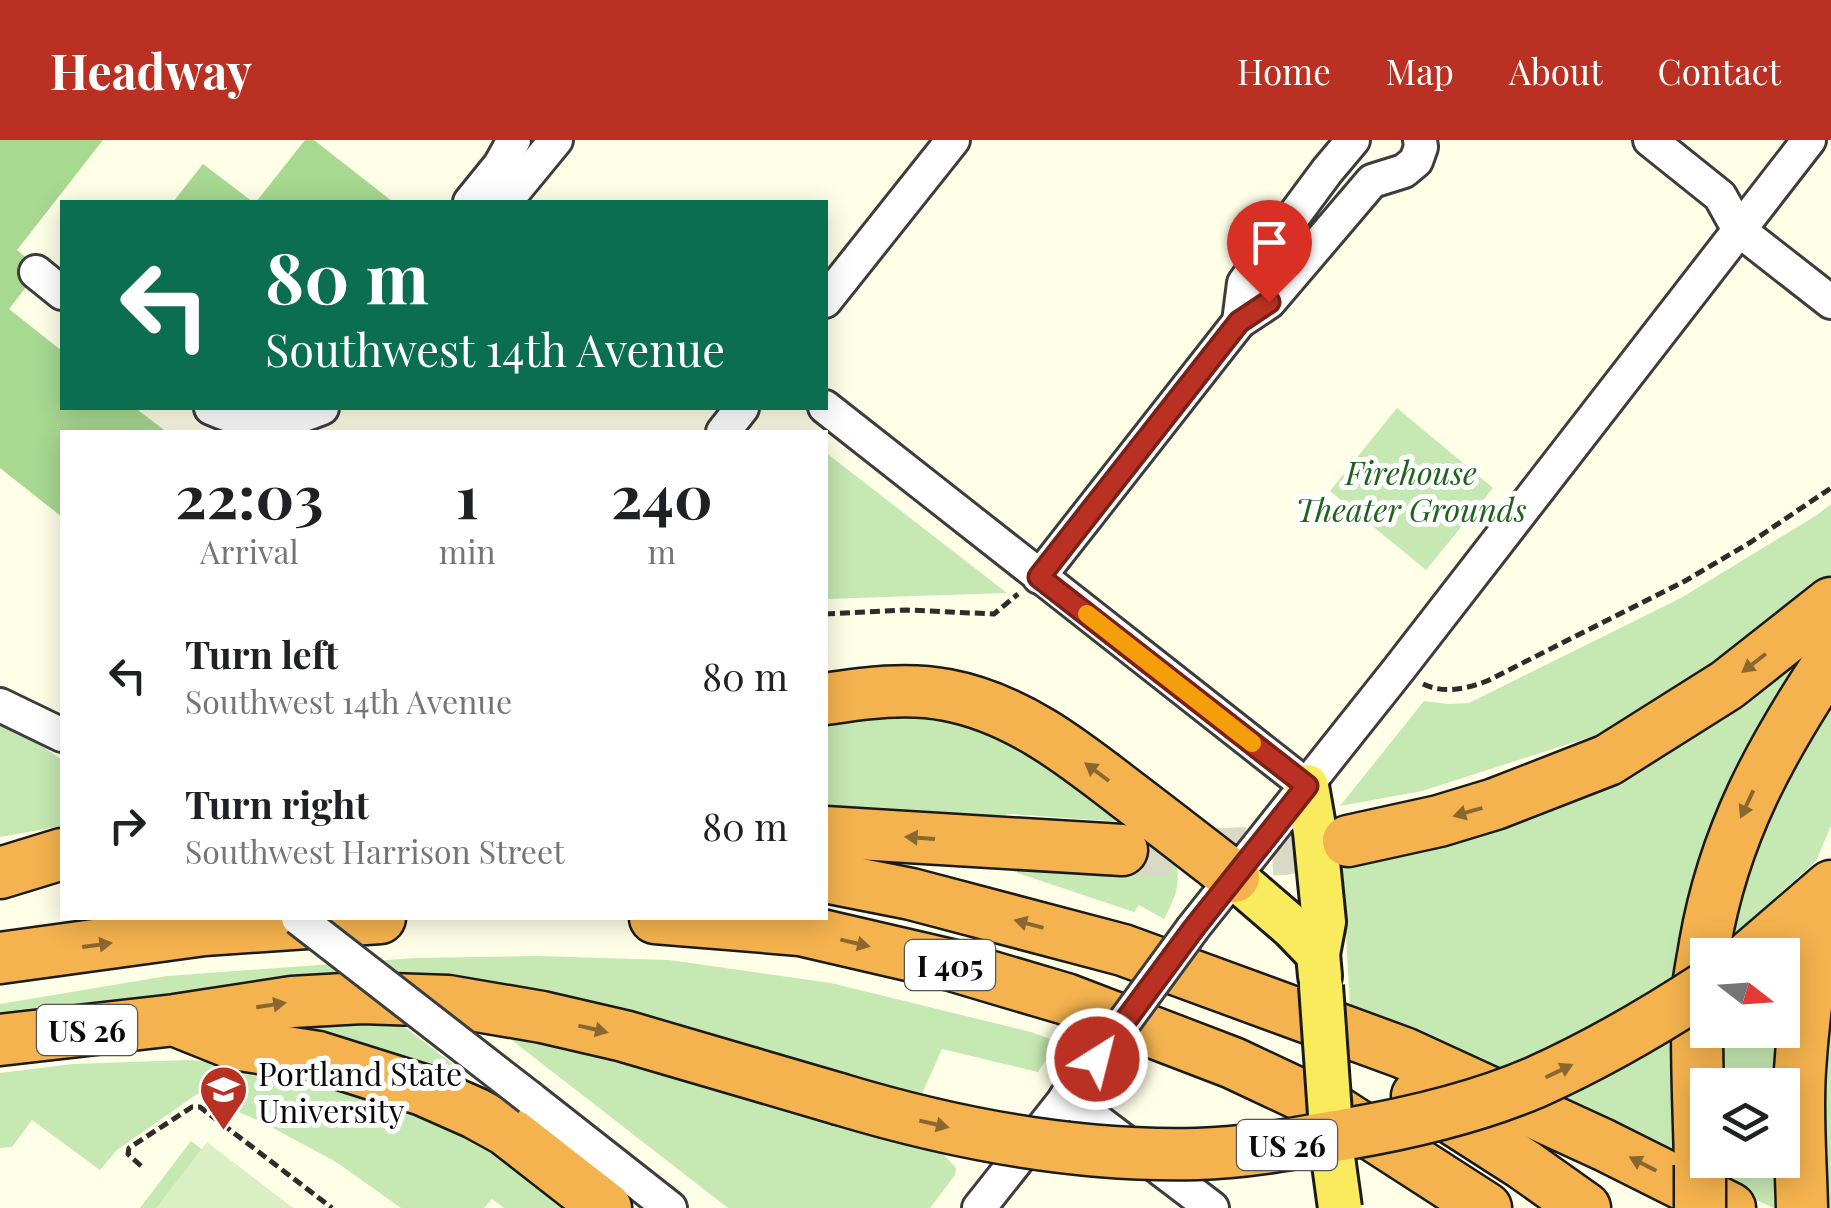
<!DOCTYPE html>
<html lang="en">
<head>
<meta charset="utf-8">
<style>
  :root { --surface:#fff; --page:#f2f2f2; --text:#202124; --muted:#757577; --accent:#ba3123 }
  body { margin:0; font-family:"Playfair Display",serif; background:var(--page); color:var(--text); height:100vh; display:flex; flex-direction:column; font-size:38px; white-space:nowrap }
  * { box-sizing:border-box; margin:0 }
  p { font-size:32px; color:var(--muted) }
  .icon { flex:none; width:55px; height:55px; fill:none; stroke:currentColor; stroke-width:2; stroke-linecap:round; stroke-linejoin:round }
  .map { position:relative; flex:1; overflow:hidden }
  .drawer { position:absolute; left:60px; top:290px; width:768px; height:490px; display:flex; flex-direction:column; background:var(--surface); border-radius:0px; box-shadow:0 5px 25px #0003 }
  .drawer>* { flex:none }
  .top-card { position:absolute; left:60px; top:60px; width:768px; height:210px; border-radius:0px; box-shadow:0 5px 25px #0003; background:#0b6e4f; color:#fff; overflow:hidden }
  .needle { width:65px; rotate:107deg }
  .fabs { position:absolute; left:1690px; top:798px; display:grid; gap:20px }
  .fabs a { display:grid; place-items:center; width:110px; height:110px; border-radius:0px; background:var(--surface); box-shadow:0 5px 25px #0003; font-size:50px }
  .pin { position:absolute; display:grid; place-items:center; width:85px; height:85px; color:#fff; margin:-102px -42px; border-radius:50% 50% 50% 0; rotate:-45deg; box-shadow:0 0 10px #0007 }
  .pin .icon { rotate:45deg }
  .me { position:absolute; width:110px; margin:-55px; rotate:36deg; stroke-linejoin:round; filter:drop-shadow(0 0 8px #0008) }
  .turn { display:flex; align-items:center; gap:35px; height:210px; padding:0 40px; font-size:45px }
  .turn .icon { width:130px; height:130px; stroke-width:2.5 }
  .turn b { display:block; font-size:70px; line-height:85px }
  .eta { display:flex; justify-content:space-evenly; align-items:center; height:170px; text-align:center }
  .eta b { font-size:60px; font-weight:700; line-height:70px }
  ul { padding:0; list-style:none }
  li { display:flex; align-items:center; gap:30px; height:150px; padding:0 40px }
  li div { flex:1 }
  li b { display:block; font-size:38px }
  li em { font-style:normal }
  header { display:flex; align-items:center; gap:60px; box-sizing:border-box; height:140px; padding:0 50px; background:var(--accent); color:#fff }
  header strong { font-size:48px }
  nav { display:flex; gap:55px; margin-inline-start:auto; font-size:35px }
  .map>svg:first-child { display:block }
</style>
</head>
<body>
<header>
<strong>Headway</strong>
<nav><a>Home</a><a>Map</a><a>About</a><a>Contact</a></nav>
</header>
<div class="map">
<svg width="1831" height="1068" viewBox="0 0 1831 1068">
  <rect width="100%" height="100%" fill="#fffee7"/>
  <g fill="#c6e8b2">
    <polygon points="1397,268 1493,348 1426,430 1330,351"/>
    <polygon points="825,312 1007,453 825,459"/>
    <polygon points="1831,364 1831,439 1640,581 1422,651 1340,666 1424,561 1448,564 1469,563 1681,458 1817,375"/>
    <polygon points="1796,512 1811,522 1680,840 1630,869 1548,909 1484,934 1350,867 1342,721"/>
    <polygon points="1831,535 1831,686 1816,721 1725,803 1741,729"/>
    <path d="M931,574L1017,598L1174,718C1183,741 1175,758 1164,779L1139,765L1134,772L997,726L1125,725V682L1010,674L970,681L825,672V579Z"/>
    <polygon points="0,582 21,592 62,620 62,686 0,697"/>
    <polygon points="1831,781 1831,1068 1829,1068 1813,986"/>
    <polygon points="1800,800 1782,945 1720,945 1720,890 1782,890 1782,815"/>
    <polygon points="537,816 669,820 831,843 1031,892 1058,902 1038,932 942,909 921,956 628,869 441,840 341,840 194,850 0,876 0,864 167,836 415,818"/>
    <polygon points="394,879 467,935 452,940 286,889 289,885"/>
    <polygon points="1679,889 1676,1020 1542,958"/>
    <polygon points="500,891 540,897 929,1003 944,1015 956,1028 955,1035 930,1068 728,1068"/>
    <polygon points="189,920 241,924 350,944 479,999 584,1068 504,1068 492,1059 484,1068 401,1068 336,1022 262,982 197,954 117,1010 100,1030 32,980 12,1007 0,1008 0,933 73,924"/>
    <polygon points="191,1001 277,1068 140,1068"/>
    <polygon points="1720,1020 1782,1020 1783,1068 1774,1068 1720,1044"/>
  </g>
  <g fill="#a7d991">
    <polygon points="0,0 103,0 17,110 40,129 9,169 62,211 62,268 135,268 167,292 62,292 62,377 0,328"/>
    <polygon points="305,0 314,0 393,62 256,62"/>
    <polygon points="203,24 253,62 173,62"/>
  </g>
  <polygon fill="#daefc4" points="207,1002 293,1068 156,1068"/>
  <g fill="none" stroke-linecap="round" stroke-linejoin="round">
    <polyline stroke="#dad9c6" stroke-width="50" stroke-dasharray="50 25" stroke-linecap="butt" points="1122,710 1226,713 1283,710 1348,701"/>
    <defs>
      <g id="minor">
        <polyline points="1353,0 1327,31 1244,143 1239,182 1269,162 1372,41 1404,31 1416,21 1421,7 1420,0"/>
        <polyline points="1650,0 1720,56 1739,90 1831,162"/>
        <polyline points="470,62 500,25 514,0"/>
        <polyline points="505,62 556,0"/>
        <polyline points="36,132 62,153"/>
        <polyline points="825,161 953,0"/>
        <polyline points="825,267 1307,646"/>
        <path d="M211,268C261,289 273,287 322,268"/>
        <polyline points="723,292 742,268"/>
        <polyline points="1039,437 1239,182"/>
        <polyline points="0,565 62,595"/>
        <polyline points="1193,788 1399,529 1809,0"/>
        <polyline points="1066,957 1212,1068"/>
        <polyline points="530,958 670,1068"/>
        <polyline points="979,1068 1097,919"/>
      </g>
      <g id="major">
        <polyline points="1307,646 1315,692 1324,782 1318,814"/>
        <polyline points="1234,737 1292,787 1318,814 1320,836"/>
      </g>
      <g id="highway">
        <path d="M825,559C865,553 907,547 947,555C1016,568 1071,611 1125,653C1162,681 1198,709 1234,737"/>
        <polyline points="825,692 1122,710"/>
        <polyline points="1348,701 1439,681 1495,664 1608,620 1727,545 1831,463"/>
        <polyline points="0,733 62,714"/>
        <polyline points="825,737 911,754 1123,810 1404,913 1604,1005 1730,1068"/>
        <polyline points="655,778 800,790 951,825 1066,859 1233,923 1337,972 1486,1068"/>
        <polyline points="1751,815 1831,746"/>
        <polyline points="0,818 204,790 380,778"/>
        <polyline points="179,882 234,904 318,917 423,950 475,973 506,990 606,1068"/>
        <polyline points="0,900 175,880 292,862 362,858 448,861 542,877 624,896 839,959"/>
        <polyline points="1417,956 1523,1024 1585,1068"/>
        <path d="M1700,1025C1699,967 1695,907 1698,849C1699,834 1703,818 1705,804C1724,694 1770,611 1831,519"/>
        <path d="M1802,1068C1801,1022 1797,975 1800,930C1804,869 1812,807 1831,749"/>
      </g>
    </defs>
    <use href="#minor" stroke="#3d3d3d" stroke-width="38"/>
    <use href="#major" stroke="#1b1b1b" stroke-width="48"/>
    <use href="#highway" stroke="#1b1b1b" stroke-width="55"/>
    <g stroke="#2c2c2c" stroke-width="5" stroke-dasharray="10 5" stroke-linecap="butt">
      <polyline points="825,474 907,470 994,474 1018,454"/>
      <path d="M1423,544C1444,554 1466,549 1487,541L1685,441L1751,402L1831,348"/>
      <polyline points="141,1026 128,1014 129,1008 192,967 200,967 332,1068"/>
    </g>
    <use href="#minor" stroke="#fff" stroke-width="32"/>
    <use href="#major" stroke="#faea5d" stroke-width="42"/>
    <use href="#highway" stroke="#f5b34f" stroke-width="50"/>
    <defs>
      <g id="minor-bridge">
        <polyline points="298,778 530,958"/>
        <polyline points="1097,919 1193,788"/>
      </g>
      <polyline id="major-bridge" points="1321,846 1333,1017 1340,1068"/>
      <g id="highway-bridge">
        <path d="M839,959C955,994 1075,1017 1197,1014C1247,1013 1297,1003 1347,994C1411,983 1476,968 1536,942C1596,915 1653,882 1708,846"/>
        <polyline points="1700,1025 1700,1068"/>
      </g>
    </defs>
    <use href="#minor-bridge" stroke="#3d3d3d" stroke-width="38" stroke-linecap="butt"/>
    <use href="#major-bridge" stroke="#1b1b1b" stroke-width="48" stroke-linecap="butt"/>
    <use href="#highway-bridge" stroke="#1b1b1b" stroke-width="55" stroke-linecap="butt"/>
    <use href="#minor-bridge" stroke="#fff" stroke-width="32"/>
    <use href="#major-bridge" stroke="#faea5d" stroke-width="42"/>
    <use href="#highway-bridge" stroke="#f5b34f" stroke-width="50"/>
  </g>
  <defs><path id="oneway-solid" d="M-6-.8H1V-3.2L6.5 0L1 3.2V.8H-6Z" transform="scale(2.5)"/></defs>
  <g fill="#8b6730">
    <use href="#oneway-solid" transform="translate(1754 523) rotate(142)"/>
    <use href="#oneway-solid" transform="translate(1097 632) rotate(-143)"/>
    <use href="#oneway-solid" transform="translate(1747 664) rotate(115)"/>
    <use href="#oneway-solid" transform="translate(1468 672) rotate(164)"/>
    <use href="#oneway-solid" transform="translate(920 698) rotate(-176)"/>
    <use href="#oneway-solid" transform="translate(1029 784) rotate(-165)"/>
    <use href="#oneway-solid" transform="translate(855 803) rotate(13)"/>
    <use href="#oneway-solid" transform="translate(97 805) rotate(-8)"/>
    <use href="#oneway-solid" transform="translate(271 865) rotate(-9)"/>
    <use href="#oneway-solid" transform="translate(593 889) rotate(13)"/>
    <use href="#oneway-solid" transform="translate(1559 931) rotate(-26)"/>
    <use href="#oneway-solid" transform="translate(934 984) rotate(13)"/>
    <use href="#oneway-solid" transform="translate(1643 1024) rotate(-153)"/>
  </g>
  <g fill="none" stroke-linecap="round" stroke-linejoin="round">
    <defs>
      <polyline id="route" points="1097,919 1194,788 1307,646 1039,437 1239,182 1269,162"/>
    </defs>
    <use href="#route" stroke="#792017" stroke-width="25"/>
    <use href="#route" stroke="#ba3123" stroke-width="18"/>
    <polyline stroke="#f59e0b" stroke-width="18" points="1087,474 1252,603"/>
  </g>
  <defs>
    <symbol id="university-pin" viewBox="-11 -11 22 30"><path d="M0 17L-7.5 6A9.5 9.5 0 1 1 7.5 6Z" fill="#ba3123" stroke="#fff"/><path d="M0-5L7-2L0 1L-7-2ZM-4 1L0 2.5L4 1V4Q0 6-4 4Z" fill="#fff"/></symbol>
  </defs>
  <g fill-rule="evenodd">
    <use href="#university-pin" x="196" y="922" width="55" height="75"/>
  </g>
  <g text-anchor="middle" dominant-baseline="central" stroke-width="10" stroke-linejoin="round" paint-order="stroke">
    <g fill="#fff" stroke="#545454" stroke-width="2.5">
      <rect x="905" y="800" width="90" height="50" rx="8"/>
      <rect x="37" y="865" width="100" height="50" rx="8"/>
      <rect x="1237" y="980" width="100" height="50" rx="8"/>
    </g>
    <g font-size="30" font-weight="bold" fill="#0a0a0a">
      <text x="950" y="825">I 405</text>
      <text x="87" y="890">US 26</text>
      <text x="1287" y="1005">US 26</text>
    </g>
    <g font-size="32" font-style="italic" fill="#20611b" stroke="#fff">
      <text x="1411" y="331">Firehouse<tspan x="1411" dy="37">Theater Grounds</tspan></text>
    </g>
    <g font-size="32" fill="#0a0a0a" stroke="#fff" text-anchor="start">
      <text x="258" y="932">Portland State<tspan x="258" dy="37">University</tspan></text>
    </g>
  </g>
</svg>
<div class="fabs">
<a><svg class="needle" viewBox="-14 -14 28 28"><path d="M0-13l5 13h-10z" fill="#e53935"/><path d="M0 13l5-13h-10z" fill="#757577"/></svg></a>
<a><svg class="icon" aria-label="layers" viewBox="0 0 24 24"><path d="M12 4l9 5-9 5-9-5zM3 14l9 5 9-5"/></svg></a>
</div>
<div class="pin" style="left:1269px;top:162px;background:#d93025"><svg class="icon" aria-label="arrive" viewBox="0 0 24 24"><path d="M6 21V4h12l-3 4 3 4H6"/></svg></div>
<svg class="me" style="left:1097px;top:919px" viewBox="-20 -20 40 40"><circle r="17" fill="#ba3123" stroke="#fff" stroke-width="3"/><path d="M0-11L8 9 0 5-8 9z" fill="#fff"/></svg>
<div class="top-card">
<div class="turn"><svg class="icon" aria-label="left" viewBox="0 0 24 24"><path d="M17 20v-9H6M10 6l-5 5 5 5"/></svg><div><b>80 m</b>Southwest 14th Avenue</div></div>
</div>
<section class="drawer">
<div class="eta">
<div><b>22:03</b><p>Arrival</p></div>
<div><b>1</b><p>min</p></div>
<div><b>240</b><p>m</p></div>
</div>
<ul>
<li><svg class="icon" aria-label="left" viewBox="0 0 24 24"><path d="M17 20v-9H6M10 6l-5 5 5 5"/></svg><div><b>Turn left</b><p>Southwest 14th Avenue</p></div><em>80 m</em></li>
<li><svg class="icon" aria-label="right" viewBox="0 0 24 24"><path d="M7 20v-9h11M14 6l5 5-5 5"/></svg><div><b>Turn right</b><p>Southwest Harrison Street</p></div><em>80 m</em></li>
</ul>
</section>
</div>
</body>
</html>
